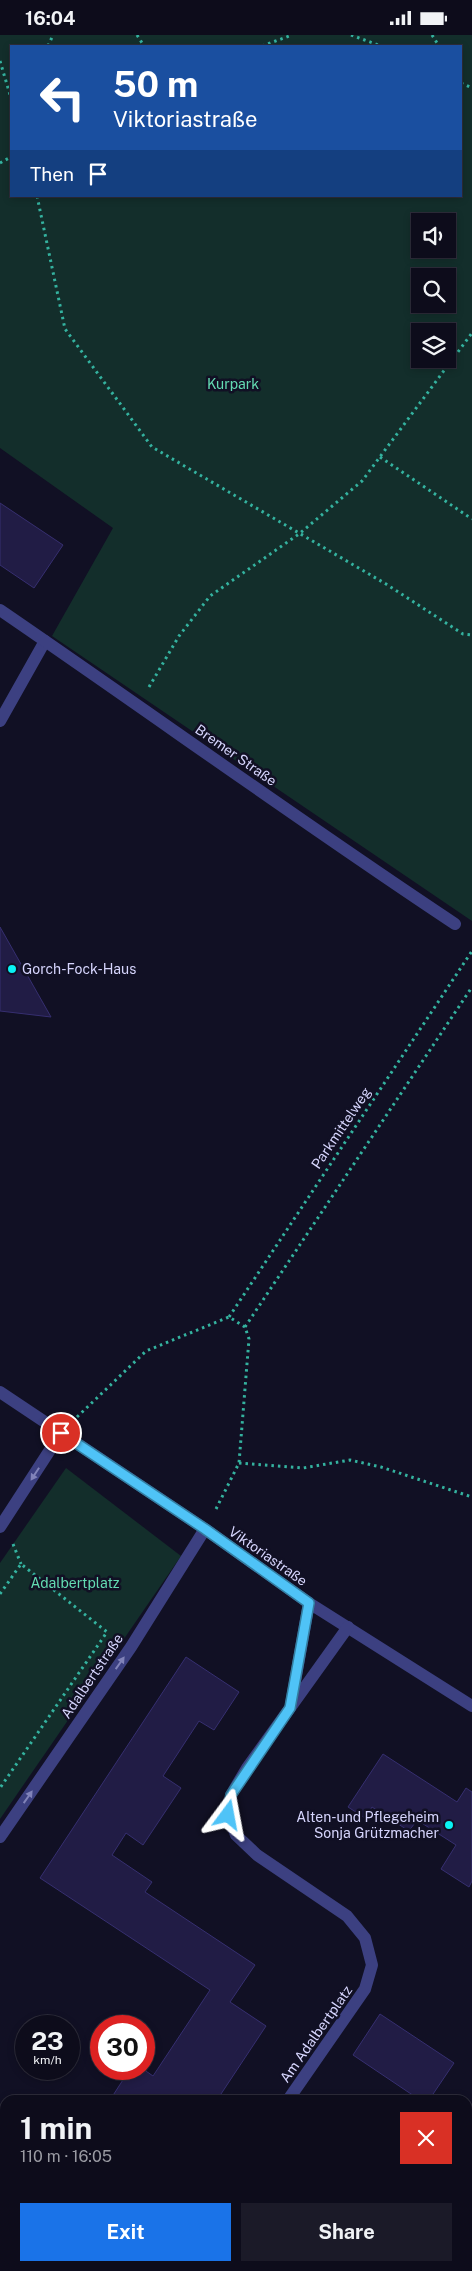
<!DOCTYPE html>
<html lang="en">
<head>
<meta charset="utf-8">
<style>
  :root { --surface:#0d0c1b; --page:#1b1a28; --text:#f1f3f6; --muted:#9a9ba3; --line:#2d2c3a; --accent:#1a73e8 }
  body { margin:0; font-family:"Public Sans",sans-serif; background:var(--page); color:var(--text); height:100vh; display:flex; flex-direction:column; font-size:19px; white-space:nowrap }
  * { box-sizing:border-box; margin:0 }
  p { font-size:16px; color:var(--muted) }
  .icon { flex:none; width:28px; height:28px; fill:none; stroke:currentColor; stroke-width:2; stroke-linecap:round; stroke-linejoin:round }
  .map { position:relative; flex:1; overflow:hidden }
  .details { position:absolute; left:0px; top:2060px; width:472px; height:176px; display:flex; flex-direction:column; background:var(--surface); border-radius:15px 15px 0 0; box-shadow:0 2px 8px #0003,0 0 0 1px var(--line) }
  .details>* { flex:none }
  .hud { position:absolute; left:10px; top:10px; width:452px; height:152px; border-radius:0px; box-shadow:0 2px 8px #0003,0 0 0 1px var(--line); background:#1a4fa0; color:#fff; overflow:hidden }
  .fabs { position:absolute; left:411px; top:178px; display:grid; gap:10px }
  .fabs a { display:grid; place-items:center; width:45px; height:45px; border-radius:0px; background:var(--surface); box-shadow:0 2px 8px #0003,0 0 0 1px var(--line); font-size:25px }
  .speed { position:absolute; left:15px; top:1980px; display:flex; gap:10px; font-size:25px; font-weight:700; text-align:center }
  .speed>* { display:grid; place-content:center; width:65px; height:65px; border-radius:50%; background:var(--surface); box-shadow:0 2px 8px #0003,0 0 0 1px var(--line); line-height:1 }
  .speed small { font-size:12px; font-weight:400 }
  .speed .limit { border:8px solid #d22; background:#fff; color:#111 }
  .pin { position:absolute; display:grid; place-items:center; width:42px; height:42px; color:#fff; margin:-21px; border:2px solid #fff; border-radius:50%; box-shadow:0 1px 5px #0007 }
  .me { position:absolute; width:55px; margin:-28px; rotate:13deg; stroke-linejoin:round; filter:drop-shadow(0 0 4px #0008) }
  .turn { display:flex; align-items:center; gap:18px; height:105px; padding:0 20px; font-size:22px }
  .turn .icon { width:65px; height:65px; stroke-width:2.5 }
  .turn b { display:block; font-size:35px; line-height:42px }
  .then { display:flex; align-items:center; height:48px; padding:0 20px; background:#0003; gap:10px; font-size:19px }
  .round { display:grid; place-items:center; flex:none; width:52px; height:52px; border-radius:0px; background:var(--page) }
  .overview { display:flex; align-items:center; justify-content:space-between; height:85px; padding:0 20px }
  h1 { font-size:30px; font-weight:700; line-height:38px }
  .action { display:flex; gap:10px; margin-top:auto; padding:10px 20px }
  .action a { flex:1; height:58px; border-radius:0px; background:var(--accent); color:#fff; font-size:20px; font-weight:700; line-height:58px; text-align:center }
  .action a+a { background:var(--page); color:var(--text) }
  .status { display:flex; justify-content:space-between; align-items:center; height:35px; padding:0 25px; background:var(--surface); direction:ltr }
  .status svg { height:14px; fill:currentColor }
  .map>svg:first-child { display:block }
</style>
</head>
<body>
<div class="status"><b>16:04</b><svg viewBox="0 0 49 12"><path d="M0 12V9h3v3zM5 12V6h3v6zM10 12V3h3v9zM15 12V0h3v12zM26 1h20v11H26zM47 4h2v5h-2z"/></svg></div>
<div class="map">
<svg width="472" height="2236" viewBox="0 0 472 2236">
  <rect width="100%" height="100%" fill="#111024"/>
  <g fill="#132e2b" fill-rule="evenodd">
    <path d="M0,0H472V886L52,601L113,493L0,413ZM11,11H461V161H11ZM420,186H448V214H420ZM420,241H448V269H420ZM420,296H448V324H420Z"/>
    <polygon points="66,1433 181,1521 0,1784 0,1528"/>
  </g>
  <g fill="#211c45" stroke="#362f70">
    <polygon points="0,468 63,510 34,553 0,530"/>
    <polygon points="0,892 51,982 0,976"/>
    <polygon points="186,1622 239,1657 214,1695 199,1686 163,1741 181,1753 143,1810 126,1798 112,1820 152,1847 145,1857 255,1930 230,1967 266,1991 217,2065 110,2065 130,2034 143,2034 153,2041 210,1955 40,1843"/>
    <polygon points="383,1719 457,1767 466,1753 472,1757 472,1846 469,1852 441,1834 456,1810 417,1785 409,1796 372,1772 365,1783 348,1772"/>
    <polygon points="380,1979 454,2028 429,2065 420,2065 353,2020"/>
    <polygon points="472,2090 472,2178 468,2184 468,2096"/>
    <polygon points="209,2231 315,2231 317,2233 316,2236 206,2236"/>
  </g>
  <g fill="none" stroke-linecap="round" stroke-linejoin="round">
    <g stroke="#34b29f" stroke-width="3" stroke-dasharray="2.5 4" stroke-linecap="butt">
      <polyline points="137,0 144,11"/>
      <polyline points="351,0 381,11"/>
      <polyline points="432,0 439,11"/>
      <polyline points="48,11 53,0"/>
      <polyline points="262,11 292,0"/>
      <polyline points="0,26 11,63"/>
      <polyline points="461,48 472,53"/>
      <polyline points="0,128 11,122"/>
      <polyline points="37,161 65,294 152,412 386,549 463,599 472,600"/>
      <polyline points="380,422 472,484"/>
      <polyline points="149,652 179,601 210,561 299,499 362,446 472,298"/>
      <polyline points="229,1282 472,916"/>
      <polyline points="245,1292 472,952"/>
      <polyline points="77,1382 146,1316 229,1282 245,1292 249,1304 239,1428 216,1474"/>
      <polyline points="239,1428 303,1433 350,1425 381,1432 472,1462"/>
      <polyline points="13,1509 21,1529"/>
      <polyline points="0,1559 21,1529 107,1597 0,1753"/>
      <polyline points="468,2210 472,2203"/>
      <polyline points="450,2236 453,2231"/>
    </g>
    <polyline stroke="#3c4081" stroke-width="12" points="0,686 45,606"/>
    <g stroke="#3c4081" stroke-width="12">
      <path d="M0,575C152,679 301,787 455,889"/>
      <polyline points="0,1357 205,1494 309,1568 472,1671"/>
      <polyline points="0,1492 61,1398"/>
      <polyline points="291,1669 309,1568"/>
      <polyline points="0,1802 131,1612 205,1494"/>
      <polyline points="288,2065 365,1954 372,1930 365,1903 347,1881 257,1820 236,1800 228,1780 231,1760 247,1733 348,1592"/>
      <polyline points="0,2149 5,2152"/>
      <polyline points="149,2231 157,2234 164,2231"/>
    </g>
  </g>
  <defs><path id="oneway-solid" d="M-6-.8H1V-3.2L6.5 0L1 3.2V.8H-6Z" transform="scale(1.25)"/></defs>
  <g fill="#8183b9">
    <use href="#oneway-solid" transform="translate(35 1439) rotate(123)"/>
    <use href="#oneway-solid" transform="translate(120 1628) rotate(-55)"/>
    <use href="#oneway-solid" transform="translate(28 1762) rotate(-55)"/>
  </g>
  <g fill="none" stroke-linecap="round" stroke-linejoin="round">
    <defs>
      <polyline id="route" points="61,1398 205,1494 309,1568 290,1673 231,1760 228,1780"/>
    </defs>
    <use href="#route" stroke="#337fa1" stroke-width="12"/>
    <use href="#route" stroke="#4fc3f7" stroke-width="9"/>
  </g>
  <g fill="#09f2f4" stroke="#111024" stroke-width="2">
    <circle cx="12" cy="934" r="5"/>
    <circle cx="449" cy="1790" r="5"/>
  </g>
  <g text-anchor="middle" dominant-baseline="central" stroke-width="5" stroke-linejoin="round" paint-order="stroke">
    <g font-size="14" fill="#63dbb2" stroke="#111024">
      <text x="233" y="349">Kurpark</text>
      <text x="75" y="1548">Adalbertplatz</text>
    </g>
    <g font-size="14" fill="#d6d5fd" stroke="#111024">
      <text transform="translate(236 720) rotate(35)">Bremer Straße</text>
      <text transform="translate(341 1093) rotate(-56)">Parkmittelweg</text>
      <text transform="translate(268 1521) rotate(35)">Viktoriastraße</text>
      <text transform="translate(92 1641) rotate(-56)">Adalbertstraße</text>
      <text transform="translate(316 1999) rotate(-55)">Am Adalbertplatz</text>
    </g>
    <g font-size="14" fill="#d6d5fd" stroke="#111024" text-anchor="start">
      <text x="22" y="934">Gorch-Fock-Haus</text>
      <text x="439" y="1782" text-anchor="end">Alten-und Pflegeheim<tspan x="439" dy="16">Sonja Grützmacher</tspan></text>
    </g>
  </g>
</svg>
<div class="fabs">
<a><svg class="icon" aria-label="sound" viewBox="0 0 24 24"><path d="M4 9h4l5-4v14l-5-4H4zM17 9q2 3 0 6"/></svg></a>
<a><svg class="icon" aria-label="search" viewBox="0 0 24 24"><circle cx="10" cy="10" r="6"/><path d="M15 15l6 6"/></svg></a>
<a><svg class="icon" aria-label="layers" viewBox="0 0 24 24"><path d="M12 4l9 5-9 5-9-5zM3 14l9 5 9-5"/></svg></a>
</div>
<div class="speed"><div>23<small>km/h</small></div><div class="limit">30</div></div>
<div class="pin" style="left:61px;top:1398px;background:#d93025"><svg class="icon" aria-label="arrive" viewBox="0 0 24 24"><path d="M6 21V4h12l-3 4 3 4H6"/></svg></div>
<svg class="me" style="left:228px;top:1780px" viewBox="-20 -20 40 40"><path d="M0-17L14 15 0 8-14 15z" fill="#4fc3f7" stroke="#fff" stroke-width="4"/></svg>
<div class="hud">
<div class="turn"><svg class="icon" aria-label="left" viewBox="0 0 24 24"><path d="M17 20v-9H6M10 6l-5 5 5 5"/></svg><div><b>50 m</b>Viktoriastraße</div></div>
<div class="then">Then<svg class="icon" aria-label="arrive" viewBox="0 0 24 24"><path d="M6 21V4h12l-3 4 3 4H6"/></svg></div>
</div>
<section class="details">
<div class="overview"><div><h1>1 min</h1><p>110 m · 16:05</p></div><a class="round" style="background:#d93025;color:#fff"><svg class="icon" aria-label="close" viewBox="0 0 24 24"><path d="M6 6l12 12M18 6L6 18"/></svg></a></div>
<div class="action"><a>Exit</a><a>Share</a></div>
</section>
</div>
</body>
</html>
